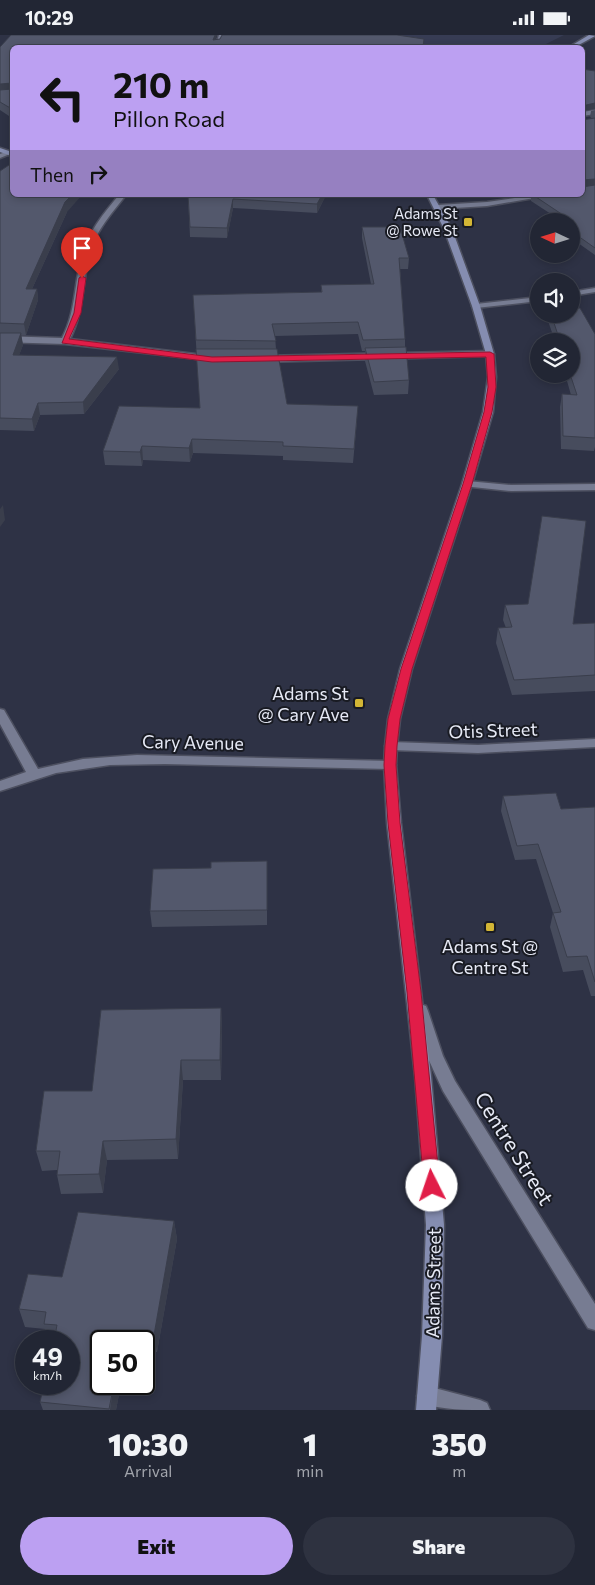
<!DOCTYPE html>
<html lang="en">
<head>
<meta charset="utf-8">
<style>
  :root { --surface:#222634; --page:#2e3240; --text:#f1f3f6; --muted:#a2a5ac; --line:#3f434f; --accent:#bca0f2 }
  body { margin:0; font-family:Commissioner,sans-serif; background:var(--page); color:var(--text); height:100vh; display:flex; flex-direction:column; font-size:19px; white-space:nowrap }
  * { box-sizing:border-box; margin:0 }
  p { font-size:16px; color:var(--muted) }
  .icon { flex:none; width:28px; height:28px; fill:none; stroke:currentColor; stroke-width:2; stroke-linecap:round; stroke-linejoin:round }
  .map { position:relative; height:1375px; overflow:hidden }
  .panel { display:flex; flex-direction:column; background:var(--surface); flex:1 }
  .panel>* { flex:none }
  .guide { position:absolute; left:10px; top:10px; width:575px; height:152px; border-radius:8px; box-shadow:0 2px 8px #0003,0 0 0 1px var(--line); background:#bca0f2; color:#111; overflow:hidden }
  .needle { width:32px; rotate:274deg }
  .tools { position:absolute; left:530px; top:178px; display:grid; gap:10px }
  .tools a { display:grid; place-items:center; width:50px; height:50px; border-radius:50%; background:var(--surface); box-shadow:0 2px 8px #0003,0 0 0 1px var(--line); font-size:25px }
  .speed { position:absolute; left:15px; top:1295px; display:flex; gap:10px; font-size:25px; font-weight:700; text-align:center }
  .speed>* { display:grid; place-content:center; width:65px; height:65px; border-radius:50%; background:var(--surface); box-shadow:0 2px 8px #0003,0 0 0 1px var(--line); line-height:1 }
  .speed small { font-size:12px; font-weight:400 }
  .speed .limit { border:2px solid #111; border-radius:8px; background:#fff; color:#111 }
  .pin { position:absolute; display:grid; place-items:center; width:42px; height:42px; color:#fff; margin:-51px -21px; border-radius:50% 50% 50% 0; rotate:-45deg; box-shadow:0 0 5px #0007 }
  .pin .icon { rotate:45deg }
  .me { position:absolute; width:55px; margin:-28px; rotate:356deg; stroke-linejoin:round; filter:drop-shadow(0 0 4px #0008) }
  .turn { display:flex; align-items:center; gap:18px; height:105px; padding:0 20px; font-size:22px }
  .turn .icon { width:65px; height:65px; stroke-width:2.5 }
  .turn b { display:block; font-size:35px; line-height:42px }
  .then { display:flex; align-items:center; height:48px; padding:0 20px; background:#0003; gap:10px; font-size:19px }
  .eta { display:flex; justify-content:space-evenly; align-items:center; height:85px; text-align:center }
  .eta b { font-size:30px; font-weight:800; line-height:35px }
  .cta { display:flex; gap:10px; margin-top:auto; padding:10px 20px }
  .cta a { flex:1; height:58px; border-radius:30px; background:var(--accent); color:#111; font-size:20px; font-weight:800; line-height:58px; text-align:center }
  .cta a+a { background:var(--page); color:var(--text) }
  .status { display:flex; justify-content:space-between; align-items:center; height:35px; padding:0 25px; background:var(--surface); direction:ltr }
  .status svg { height:14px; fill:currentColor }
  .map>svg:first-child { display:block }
</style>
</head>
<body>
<div class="status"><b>10:29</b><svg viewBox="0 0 49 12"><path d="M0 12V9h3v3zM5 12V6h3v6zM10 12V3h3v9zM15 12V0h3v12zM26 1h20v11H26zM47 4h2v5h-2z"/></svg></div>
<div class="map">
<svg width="595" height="1375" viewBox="0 0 595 1375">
  <rect width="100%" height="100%" fill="#2e3245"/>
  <polygon fill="#373c54" points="310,0 564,0 540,12 297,12"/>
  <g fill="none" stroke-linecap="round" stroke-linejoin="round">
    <defs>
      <g id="minor">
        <polygon points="219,0 225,0 219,12 215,12"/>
        <polygon points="595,75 595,79 582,81 582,77"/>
        <polygon points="8,116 10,119 0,123 0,119"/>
        <path d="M119,160H126C112,178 96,195 90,218C82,247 84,277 70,304L212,321L215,322V326L65,309L0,307V301L62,303C76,277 74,248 82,220C88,197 104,178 119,160Z"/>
        <polygon points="535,160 552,160 487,171 438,174 435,172 438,170 487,167"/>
        <polygon points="595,253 595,257 571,261 571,257"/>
        <polygon points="539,262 539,266 476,273 472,271 476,269"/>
        <polygon points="490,316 494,319 493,321 262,327 258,324 262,321"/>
        <polygon points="467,446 511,450 595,449 595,455 511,456 463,451 463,447"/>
        <polygon points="0,674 4,675 38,734 83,724 137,720 390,726 396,730 390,734 165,729 110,730 56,738 0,756 0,746 26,737 0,689"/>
        <polygon points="595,704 595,712 478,718 391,715 385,711 391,707 478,710"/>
      </g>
      <g id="tertiary">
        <polygon points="420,969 426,971 428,976 443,1021 455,1046 595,1269 595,1295 588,1293 443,1056 427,1021 412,976 414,971"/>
        <path d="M427,1351L480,1365L487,1368L490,1375C466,1375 443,1375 420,1368L417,1361L420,1354Z"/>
      </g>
      <g id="secondary">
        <polygon points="589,0 595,1 575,12 569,12"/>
        <polygon points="0,113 12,117 12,121 0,117"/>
        <polygon points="427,160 433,160 452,194 480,271 494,319 496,342 493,377 472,449 412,634 400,684 397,711 396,730 401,788 431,1041 444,1190 442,1301 436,1375 416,1375 422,1301 426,1190 415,1041 387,788 384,730 385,711 388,684 400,634 462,449 483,377 488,342 486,319 472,271 444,194"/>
      </g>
    </defs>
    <use href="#minor" stroke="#4d5060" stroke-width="3"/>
    <use href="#tertiary" stroke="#4d5060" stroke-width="3"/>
    <use href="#secondary" stroke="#4d5060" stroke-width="3"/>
    <use href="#minor" fill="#777c92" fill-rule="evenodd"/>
    <use href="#tertiary" fill="#777c92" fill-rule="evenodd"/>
    <use href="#secondary" fill="#858db1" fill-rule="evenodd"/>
  </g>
  <g fill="#474c5d">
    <polygon points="216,5 12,12 12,83 0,75 0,12"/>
    <polygon points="595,75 595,150 582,152 582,85 593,84 590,82 591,76"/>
    <polygon points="0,136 67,177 32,254 37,254 38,265 26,300 21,300 23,310 19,320 119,334 84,379 40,380 34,396 0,395"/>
    <polygon points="595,150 595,220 571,203 571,186 549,186 547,185 548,179 551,179 531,166 531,160 582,160"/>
    <polygon points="188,160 326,160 317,178 233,173 227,203 190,202"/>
    <polygon points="362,192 409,223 408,234 400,234 405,304 405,312 409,345 408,359 374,360 365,326 365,316 362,316 358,299 275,301 276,314 287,369 357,385 353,428 283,425 283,421 193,418 190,427 143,425 142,431 105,430 103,416 200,373 193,260 321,257 321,250 371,249 362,203"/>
    <polygon points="549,279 571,279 595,299 595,412 594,416 561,414 560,372 562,359 571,360 565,339 571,339 571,306 555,306 548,286"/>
    <polygon points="505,570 573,589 595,588 595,656 512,660 496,608 498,593 506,593 503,585"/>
    <polygon points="503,761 561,774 595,772 595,961 591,961 583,935 563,937 550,892 553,878 536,824 515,825 501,776"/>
    <polygon points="267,842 267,890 152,892 150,876"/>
    <polygon points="221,973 222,993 221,1045 183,1045 178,1124 107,1125 103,1158 61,1159 57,1140 57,1135 42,1136 36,1116 92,1056"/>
    <polygon points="174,1186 177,1204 157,1317 144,1316 144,1306 101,1306 101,1349 121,1349 116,1375 43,1375 40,1367 69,1306 49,1306 45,1294 25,1292 19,1274 62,1242"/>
  </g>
  <g fill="#3a3e4c">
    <polygon points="215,0 217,0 213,12 213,5"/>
    <polygon points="12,48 12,57 0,58 0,49"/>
    <polygon points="595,68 595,74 582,76 582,71"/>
    <polygon points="595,144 595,150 582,152 582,145"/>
    <polygon points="72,160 82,160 67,177 27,265 26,254 65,167"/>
    <polygon points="322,160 326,160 317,178 317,169"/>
    <polygon points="233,164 233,173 227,203 227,193"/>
    <polygon points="37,254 38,265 26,300 24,289"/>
    <polygon points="21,298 23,310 15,331 13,320"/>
    <polygon points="117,322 119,334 84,379 83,367"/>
    <polygon points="38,368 40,380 34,396 32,384"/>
    <polygon points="192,404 193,418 190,427 189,413"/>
    <polygon points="142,411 143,425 142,431 140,417"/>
    <polygon points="3,470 5,485 0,492 0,474"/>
    <polygon points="221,973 222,993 221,1045 220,1025"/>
    <polygon points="181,1025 183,1045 178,1124 176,1104"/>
    <polygon points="103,1106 107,1125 103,1158 99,1139"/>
    <polygon points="174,1186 177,1204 157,1317 154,1300"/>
    <polygon points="124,1297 126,1306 122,1306"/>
    <polygon points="114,1349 121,1349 116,1375 110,1375"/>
  </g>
  <g fill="#53586c" stroke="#3a3e4c">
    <polygon points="11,0 215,0 213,5 220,4 222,0 397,0 424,4 423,12 12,12 12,74 0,67 0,55 12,54 12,48 0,49 0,12"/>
    <polygon points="582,34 595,36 595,68 582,71"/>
    <polygon points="595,83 595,144 582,145 582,85"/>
    <polygon points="12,128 12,160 72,160 65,167 26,254 37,254 24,289 0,288 0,136"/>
    <polygon points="595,150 595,213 571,196 571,186 558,186 548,179 560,178 533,160 582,160 582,152"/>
    <polygon points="188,160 322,160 317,169 233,164 227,193 190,192"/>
    <polygon points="362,192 400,192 409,223 399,223 405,304 363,305 358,287 272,289 276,306 196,305 193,260 322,257 321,250 374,249"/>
    <polygon points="571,273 580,273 595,299 595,403 563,401 562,359 577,360 570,339 571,339 571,306 560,306 551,279 571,279"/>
    <polygon points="0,298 21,298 13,320 117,322 83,367 38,368 32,384 0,383"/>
    <polygon points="406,312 409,345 374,347 365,313"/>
    <polygon points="196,314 277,314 287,369 358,371 354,414 283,411 283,407 192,404 189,413 142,411 140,417 103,416 119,371 200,373"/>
    <polygon points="542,481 586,486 573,589 595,588 595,640 514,645 498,593 512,592 505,570 528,569"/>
    <polygon points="556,758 561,774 595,772 595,947 587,921 567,922 553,878 561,877 538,809 517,811 503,761"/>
    <polygon points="267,826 267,875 150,876 153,834 211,833 211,827"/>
    <polygon points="221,973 220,1025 181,1025 176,1104 103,1106 99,1139 57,1140 60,1116 36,1116 44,1056 92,1056 101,975"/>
    <polygon points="78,1177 174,1186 154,1300 124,1297 122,1306 101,1306 101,1349 114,1349 109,1374 40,1367 44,1349 69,1349 69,1306 54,1306 57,1290 44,1289 46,1277 19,1274 28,1239 62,1242"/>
  </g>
  <polygon fill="#e11d48" stroke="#92132f" points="82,241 86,243 81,278 69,304 212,322 490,317 494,319 496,352 492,377 472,449 412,634 400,684 397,711 396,730 400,788 421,957 440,1151 437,1156 432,1158 426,1156 424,1151 407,957 388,788 384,730 385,711 388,684 401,634 463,449 484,377 488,352 486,322 212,327 62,308 74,278 79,243"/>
  <g fill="#d3b635" stroke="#191b23" stroke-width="2">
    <rect x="463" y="182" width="10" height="10" rx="2.5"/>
    <rect x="354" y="663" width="10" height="10" rx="2.5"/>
    <rect x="485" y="887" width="10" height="10" rx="2.5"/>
  </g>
  <g text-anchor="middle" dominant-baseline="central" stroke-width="4" stroke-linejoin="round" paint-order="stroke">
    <g font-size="15" fill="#e7eaf6" stroke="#191b23" text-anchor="end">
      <text x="458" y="178">Adams St<tspan x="458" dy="17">@ Rowe St</tspan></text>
    </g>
    <g font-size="18" fill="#e7eaf6" stroke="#191b23" text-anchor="end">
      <text x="349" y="658">Adams St<tspan x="349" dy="21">@ Cary Ave</tspan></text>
      <text x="490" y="911" text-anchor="middle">Adams St @<tspan x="490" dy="21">Centre St</tspan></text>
    </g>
    <g font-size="18" fill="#e7eaf6" stroke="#191b23">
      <text transform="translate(493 695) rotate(-2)">Otis Street</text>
      <text transform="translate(193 707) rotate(1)">Cary Avenue</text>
      <text transform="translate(433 1248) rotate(-89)">Adams Street</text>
    </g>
    <g font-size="21" fill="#e7eaf6" stroke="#191b23">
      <text transform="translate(515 1113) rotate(58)">Centre Street</text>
    </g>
  </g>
</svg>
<div class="tools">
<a><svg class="needle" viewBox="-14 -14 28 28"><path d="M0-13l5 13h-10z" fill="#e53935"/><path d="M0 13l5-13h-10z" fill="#a2a5ac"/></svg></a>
<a><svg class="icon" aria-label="sound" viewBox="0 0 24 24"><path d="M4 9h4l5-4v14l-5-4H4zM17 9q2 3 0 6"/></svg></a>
<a><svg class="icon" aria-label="layers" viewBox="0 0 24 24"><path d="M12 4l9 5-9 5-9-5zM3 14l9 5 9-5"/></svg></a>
</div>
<div class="speed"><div>49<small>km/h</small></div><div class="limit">50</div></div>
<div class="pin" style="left:82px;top:243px;background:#d93025"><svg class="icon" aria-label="arrive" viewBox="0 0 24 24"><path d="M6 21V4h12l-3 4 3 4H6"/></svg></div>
<svg class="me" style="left:432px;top:1151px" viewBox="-20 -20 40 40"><circle r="19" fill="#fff"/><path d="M0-13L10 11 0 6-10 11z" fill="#e11d48"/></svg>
<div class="guide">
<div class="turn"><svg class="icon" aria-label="left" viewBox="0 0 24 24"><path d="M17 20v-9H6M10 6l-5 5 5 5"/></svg><div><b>210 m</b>Pillon Road</div></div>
<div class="then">Then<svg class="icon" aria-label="right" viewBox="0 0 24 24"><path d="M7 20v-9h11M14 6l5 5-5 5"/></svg></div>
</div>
</div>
<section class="panel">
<div class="eta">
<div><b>10:30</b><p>Arrival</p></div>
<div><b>1</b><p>min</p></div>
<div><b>350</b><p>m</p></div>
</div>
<div class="cta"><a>Exit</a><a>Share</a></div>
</section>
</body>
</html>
